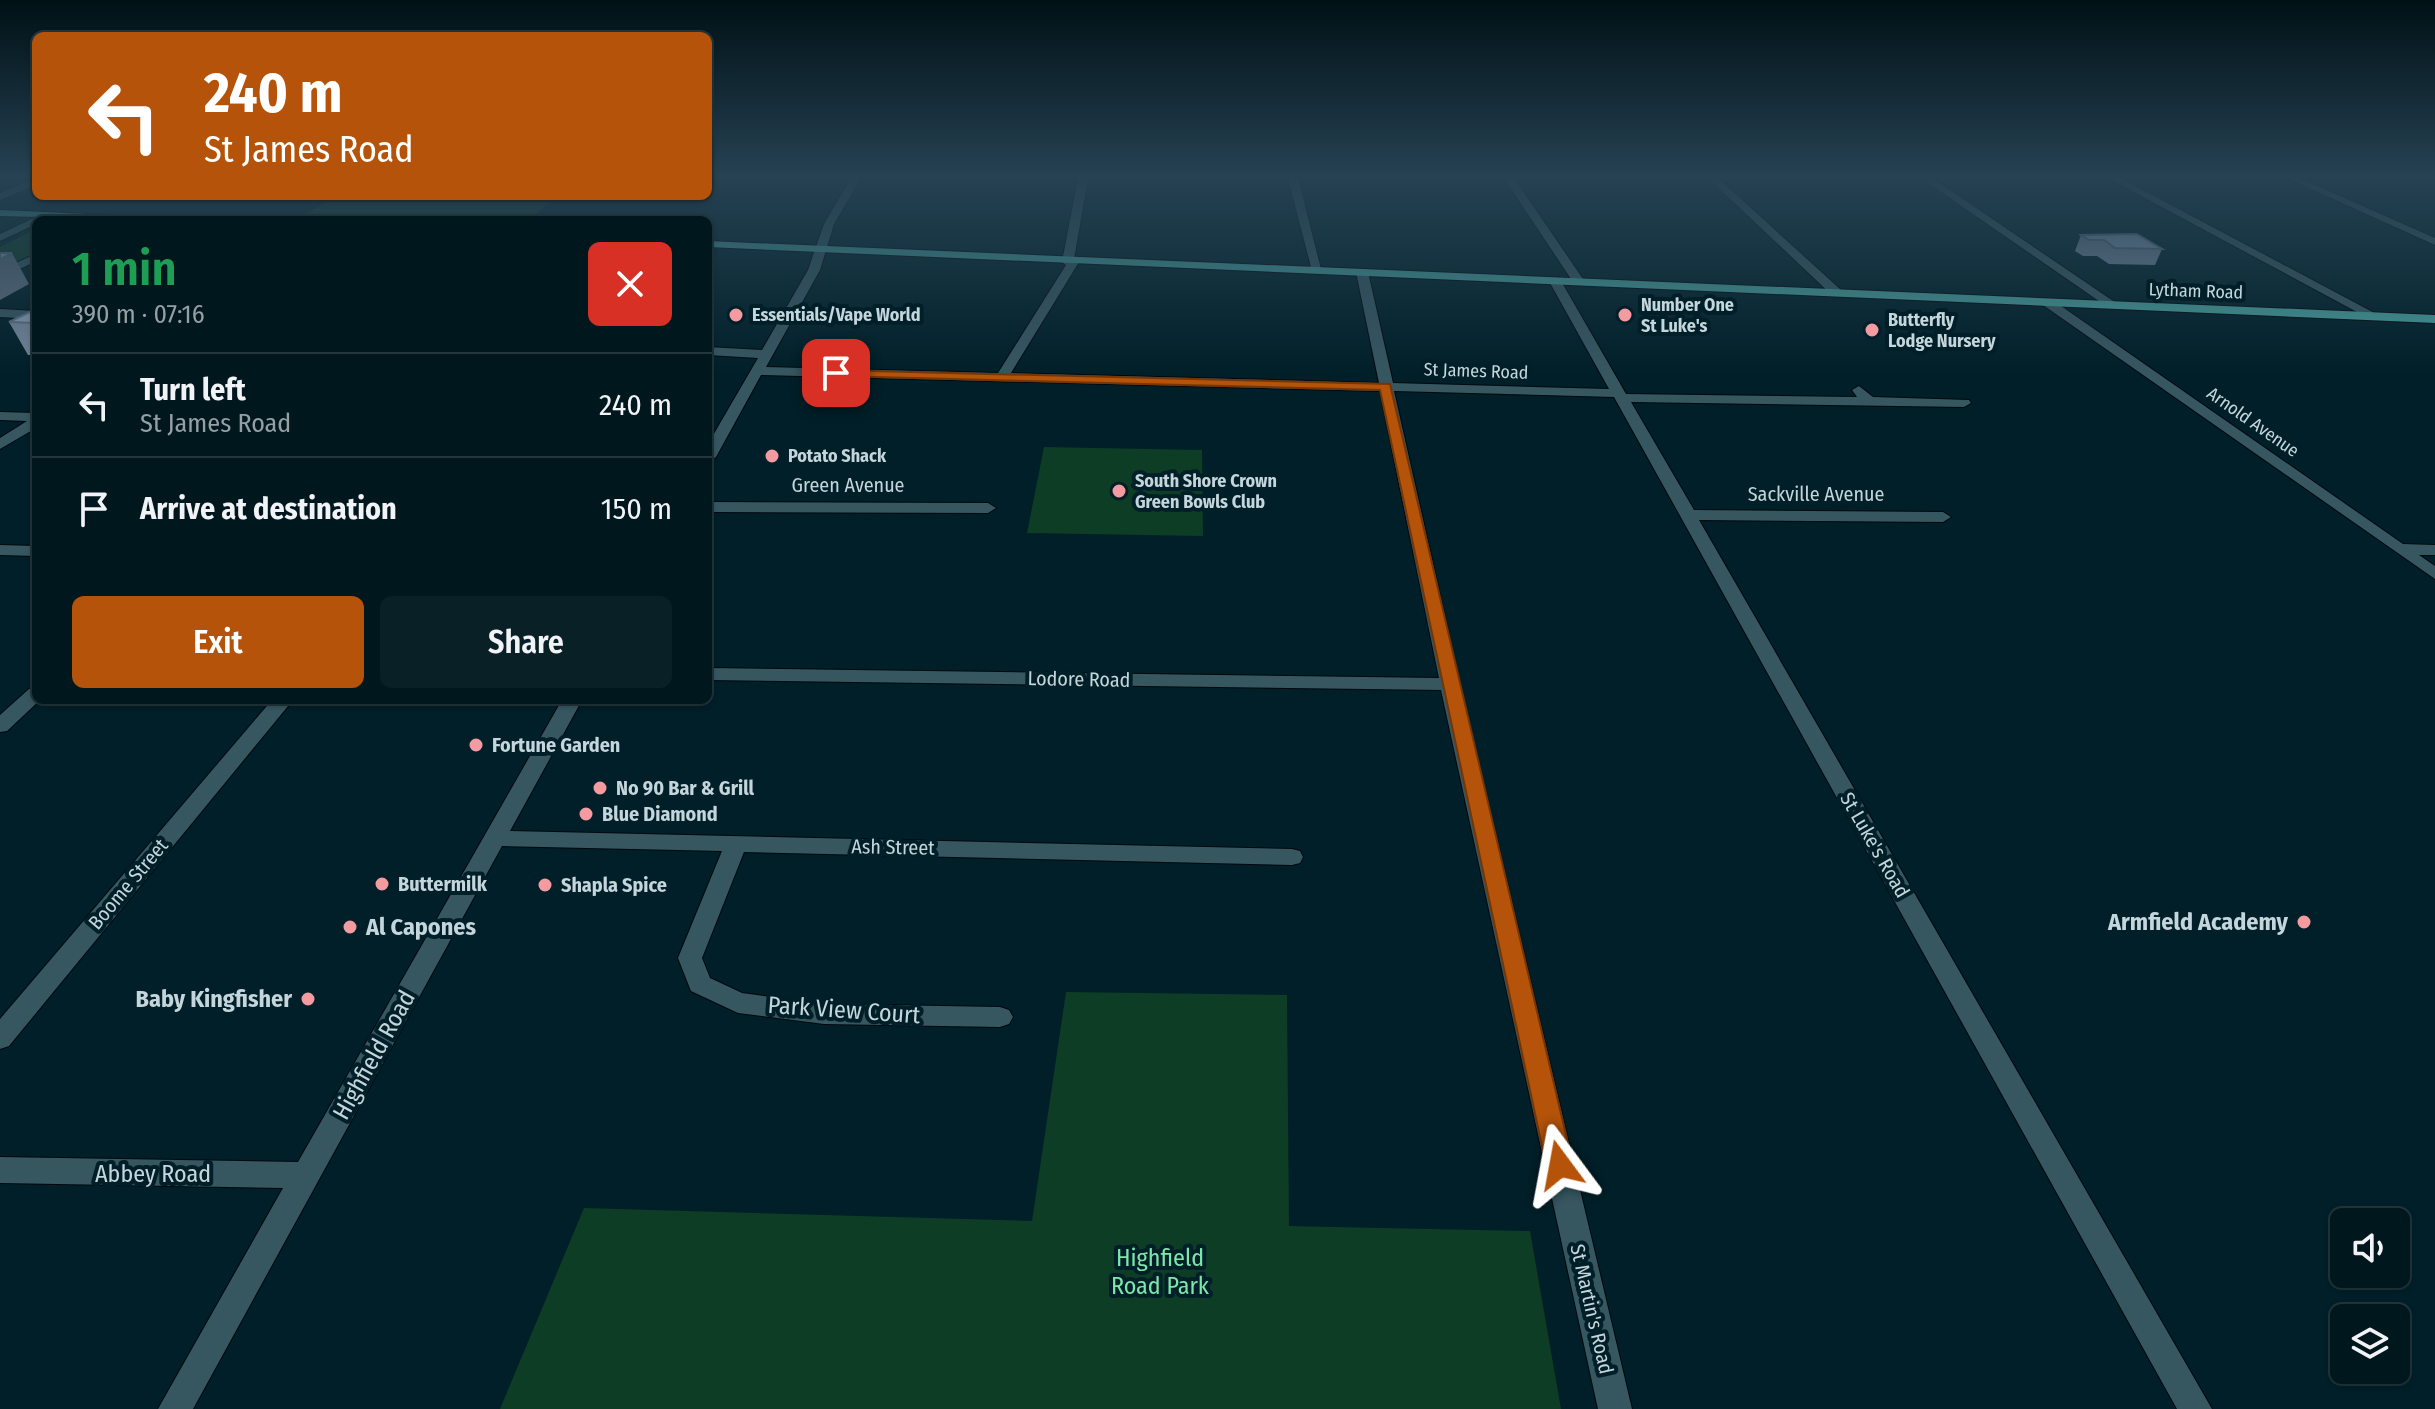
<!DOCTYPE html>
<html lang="en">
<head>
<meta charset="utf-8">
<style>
  :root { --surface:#00171e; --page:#0a2027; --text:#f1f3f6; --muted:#959fa4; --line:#22363c; --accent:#b45309 }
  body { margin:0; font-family:"Fira Sans Condensed",sans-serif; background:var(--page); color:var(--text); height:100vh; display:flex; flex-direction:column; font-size:30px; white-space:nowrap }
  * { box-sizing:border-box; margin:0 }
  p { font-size:26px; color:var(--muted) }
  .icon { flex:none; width:44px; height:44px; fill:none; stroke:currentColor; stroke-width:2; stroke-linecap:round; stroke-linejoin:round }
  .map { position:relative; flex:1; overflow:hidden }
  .panel { position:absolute; left:32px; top:216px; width:680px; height:488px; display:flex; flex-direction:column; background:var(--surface); border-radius:12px; box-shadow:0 2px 6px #0004,0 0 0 2px var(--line) }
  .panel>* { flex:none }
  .hud { position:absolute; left:32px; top:32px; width:680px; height:168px; border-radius:12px; box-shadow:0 2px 6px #0004,0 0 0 2px var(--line); background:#b45309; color:#fff; overflow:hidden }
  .controls { position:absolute; left:2330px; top:1208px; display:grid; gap:16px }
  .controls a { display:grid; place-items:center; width:80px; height:80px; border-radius:12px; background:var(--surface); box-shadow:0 2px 6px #0004,0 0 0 2px var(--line); font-size:40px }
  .pin { position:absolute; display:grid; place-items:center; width:68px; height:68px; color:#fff; margin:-34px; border-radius:16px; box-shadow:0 4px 12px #0006 }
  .me { position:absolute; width:88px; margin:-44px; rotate:347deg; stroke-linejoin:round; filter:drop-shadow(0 0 6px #0008) }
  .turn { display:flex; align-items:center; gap:28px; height:168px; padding:0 40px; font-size:36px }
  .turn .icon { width:104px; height:104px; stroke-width:2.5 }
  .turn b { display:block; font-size:56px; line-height:68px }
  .round { display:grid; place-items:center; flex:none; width:84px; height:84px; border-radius:12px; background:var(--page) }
  .overview { display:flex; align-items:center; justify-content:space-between; height:136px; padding:0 40px }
  h1 { font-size:48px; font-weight:600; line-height:60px; color:#1e9e55 }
  .primary-button { display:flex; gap:16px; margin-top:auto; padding:16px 40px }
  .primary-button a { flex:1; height:92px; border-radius:12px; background:var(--accent); color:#fff; font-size:32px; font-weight:600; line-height:92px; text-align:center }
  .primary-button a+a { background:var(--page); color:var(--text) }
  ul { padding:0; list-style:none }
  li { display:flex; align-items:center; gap:24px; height:104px; padding:0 40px; border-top:2px solid var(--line) }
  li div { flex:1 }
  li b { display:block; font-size:30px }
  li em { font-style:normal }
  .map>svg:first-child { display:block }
</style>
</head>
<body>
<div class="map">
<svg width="2435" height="1409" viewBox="0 0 2435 1409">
  <rect width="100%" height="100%" fill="#001f28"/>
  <g fill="#0d3d25">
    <polygon points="337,196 557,196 529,220 368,220 302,216"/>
    <polygon points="36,229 36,255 0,272 0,247"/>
    <polygon points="1044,447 1202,450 1203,536 1027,533"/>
    <polygon points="1066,992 1287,995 1289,1226 1530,1231 1561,1409 500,1409 584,1208 1032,1221"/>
  </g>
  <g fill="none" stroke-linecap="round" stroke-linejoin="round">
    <defs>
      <g id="minor">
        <polygon points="36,178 36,185 0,200 0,193"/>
        <polygon points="851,178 861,178 834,224 820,270 766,367 998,373 1066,265 1062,262 1078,178 1088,178 1074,259 1079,262 1011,373 1379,383 1356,272 1362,269 1368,272 1393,383 1609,389 1549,281 1555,277 1561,281 1626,394 1857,397 1852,390 1859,386 1873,397 1969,400 1971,403 1964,407 1631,402 1694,510 1943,512 1951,517 1943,522 1699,520 2212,1409 2177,1409 1614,397 1394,391 1460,684 1632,1409 1598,1409 1441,690 708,680 708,668 1439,678 1380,391 761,375 716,457 708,462 708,444 758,358 708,355 708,347 762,350 808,270 824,224"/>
        <polygon points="1288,178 1298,178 1322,273 1312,271"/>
        <polygon points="1504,178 1514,178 1585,282 1583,285 1575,285"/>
        <polygon points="1708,178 1718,178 1841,290 1841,296 1833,296"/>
        <polygon points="1921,178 1932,178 2119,305 2109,308"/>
        <polygon points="2108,178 2120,178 2380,316 2370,319"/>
        <polygon points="2287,178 2299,178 2435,238 2435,245"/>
        <polygon points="36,217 41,220 36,220 36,224 0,241 0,234"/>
        <polygon points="36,254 36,261 0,279 0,270"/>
        <polygon points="2043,299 2051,299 2403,544 2435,545 2435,555 2419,555 2435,566 2435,579 2043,305"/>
        <polygon points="0,309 36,311 36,319 0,317"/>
        <polygon points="0,412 36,413 36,428 0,449 0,438 27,421 0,420"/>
        <polygon points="708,502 988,503 996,508 988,513 708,512"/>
        <polygon points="0,545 36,546 36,556 0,555"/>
        <polygon points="36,687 36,700 40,700 7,731 0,732 0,715 29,689"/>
        <polygon points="272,700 293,700 9,1046 0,1049 0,1019"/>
        <polygon points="562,700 582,700 510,831 1292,849 1300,851 1303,857 1300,863 1292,865 744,852 702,958 710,978 742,993 824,1004 1000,1007 1009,1010 1013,1017 1009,1024 1000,1027 824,1024 738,1013 691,991 678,958 722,851 502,846 193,1409 158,1409 283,1188 0,1183 0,1157 298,1162"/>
      </g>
      <g id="major">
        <polygon points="0,210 152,217 157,220 0,216"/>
        <polygon points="708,241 2435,315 2435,323 708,247"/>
      </g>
    </defs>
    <use href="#minor" stroke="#00080e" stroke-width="2"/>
    <use href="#major" stroke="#00080e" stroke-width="2"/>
    <use href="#minor" fill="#365660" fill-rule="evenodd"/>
    <use href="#major" fill="#469b99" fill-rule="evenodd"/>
  </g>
  <g fill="#748699">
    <polygon points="2081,235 2162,249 2155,265 2109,264 2097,256 2083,256 2075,251"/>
    <polygon points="36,309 36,355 28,355 9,322"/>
  </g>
  <polygon fill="#5e6d7d" points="12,253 29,284 0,300 0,259"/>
  <g fill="#879cb2" stroke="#5e6d7d" stroke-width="2">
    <polygon points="2137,234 2162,249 2115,248 2104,240 2089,240 2081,235"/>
    <polygon points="0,253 12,253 0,259"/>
    <polygon points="36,309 36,323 9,322"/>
  </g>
  <linearGradient id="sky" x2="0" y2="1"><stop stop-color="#001116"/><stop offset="0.47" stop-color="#264253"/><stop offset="1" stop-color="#264253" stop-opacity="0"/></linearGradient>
  <rect width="2435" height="375" fill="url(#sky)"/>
  <polygon fill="#b45309" stroke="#753606" stroke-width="2" points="832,370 1390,384 1573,1165 1569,1173 1560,1177 1550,1173 1546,1165 1380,390 836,376 832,375"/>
  <g fill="#f49aa1" stroke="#001f28" stroke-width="3">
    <circle cx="736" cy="315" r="8"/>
    <circle cx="1625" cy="315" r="8"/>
    <circle cx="1872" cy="330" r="8"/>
    <circle cx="772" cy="456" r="8"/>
    <circle cx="1119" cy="491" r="8"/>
    <circle cx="476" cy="745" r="8"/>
    <circle cx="600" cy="788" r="8"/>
    <circle cx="586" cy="814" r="8"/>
    <circle cx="382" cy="884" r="8"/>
    <circle cx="545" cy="885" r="8"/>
    <circle cx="2304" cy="922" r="8"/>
    <circle cx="350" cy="927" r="8"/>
    <circle cx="308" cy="999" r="8"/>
  </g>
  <g text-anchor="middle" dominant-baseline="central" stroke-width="8" stroke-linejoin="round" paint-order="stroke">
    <g font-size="18" fill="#c4d5db" stroke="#001f28">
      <text transform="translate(2196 291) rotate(2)">Lytham Road</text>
      <text transform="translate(1476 371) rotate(2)">St James Road</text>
      <text transform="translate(2253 422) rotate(35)">Arnold Avenue</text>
    </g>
    <g font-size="18" font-weight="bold" fill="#c4d5db" stroke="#001f28" text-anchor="start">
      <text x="1641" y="305">Number One<tspan x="1641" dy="21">St Luke's</tspan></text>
      <text x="752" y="315">Essentials/Vape World</text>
      <text x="1888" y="320">Butterfly<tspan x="1888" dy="21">Lodge Nursery</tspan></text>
      <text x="788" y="456">Potato Shack</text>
      <text x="1135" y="481">South Shore Crown<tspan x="1135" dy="21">Green Bowls Club</tspan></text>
    </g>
    <g font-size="20" fill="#c4d5db" stroke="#001f28">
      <text x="848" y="485">Green Avenue</text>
      <text x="1816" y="494">Sackville Avenue</text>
      <text transform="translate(1079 679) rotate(1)">Lodore Road</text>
      <text transform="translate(1875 845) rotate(60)">St Luke's Road</text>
      <text transform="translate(893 847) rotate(1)">Ash Street</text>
      <text transform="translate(128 884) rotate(-50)">Boome Street</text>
      <text transform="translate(1592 1309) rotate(77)">St Martin's Road</text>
    </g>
    <g font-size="20" font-weight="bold" fill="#c4d5db" stroke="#001f28" text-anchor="start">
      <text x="492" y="745">Fortune Garden</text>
      <text x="616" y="788">No 90 Bar &amp; Grill</text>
      <text x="602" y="814">Blue Diamond</text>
      <text x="398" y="884">Buttermilk</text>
      <text x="561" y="885">Shapla Spice</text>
    </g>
    <g font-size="24" font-weight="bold" fill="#c4d5db" stroke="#001f28" text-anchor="end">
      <text x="2288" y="922">Armfield Academy</text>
      <text x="366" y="927" text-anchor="start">Al Capones</text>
      <text x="292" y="999">Baby Kingfisher</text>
    </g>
    <g font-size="24" fill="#c4d5db" stroke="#001f28">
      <text transform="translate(844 1010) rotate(4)">Park View Court</text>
      <text transform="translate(374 1055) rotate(-61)">Highfield Road</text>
      <text x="153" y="1174">Abbey Road</text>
    </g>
    <g font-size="24" fill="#7be8aa" stroke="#001f28">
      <text x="1160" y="1258">Highfield<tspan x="1160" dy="28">Road Park</tspan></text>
    </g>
  </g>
</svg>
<div class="controls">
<a><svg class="icon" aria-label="sound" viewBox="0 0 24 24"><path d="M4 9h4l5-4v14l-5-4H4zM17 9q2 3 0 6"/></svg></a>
<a><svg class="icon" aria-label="layers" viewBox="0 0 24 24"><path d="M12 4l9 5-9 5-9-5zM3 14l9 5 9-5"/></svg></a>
</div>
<div class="pin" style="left:836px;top:373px;background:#d93025"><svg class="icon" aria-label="arrive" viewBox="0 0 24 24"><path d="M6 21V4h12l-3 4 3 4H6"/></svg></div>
<svg class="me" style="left:1560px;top:1165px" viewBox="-20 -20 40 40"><path d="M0-17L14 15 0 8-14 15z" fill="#b45309" stroke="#fff" stroke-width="4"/></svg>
<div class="hud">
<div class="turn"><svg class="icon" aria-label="left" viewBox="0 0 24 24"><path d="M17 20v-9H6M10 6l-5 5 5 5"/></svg><div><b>240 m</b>St James Road</div></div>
</div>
<section class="panel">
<div class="overview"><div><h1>1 min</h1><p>390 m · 07:16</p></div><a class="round" style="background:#d93025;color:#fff"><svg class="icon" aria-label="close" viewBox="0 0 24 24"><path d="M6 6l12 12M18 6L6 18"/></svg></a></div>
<ul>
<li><svg class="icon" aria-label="left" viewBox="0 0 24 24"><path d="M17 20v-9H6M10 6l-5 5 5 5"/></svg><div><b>Turn left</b><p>St James Road</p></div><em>240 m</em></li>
<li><svg class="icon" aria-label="arrive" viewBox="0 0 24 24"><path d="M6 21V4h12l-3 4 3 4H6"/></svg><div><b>Arrive at destination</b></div><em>150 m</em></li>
</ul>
<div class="primary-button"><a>Exit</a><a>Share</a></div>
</section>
</div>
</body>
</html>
